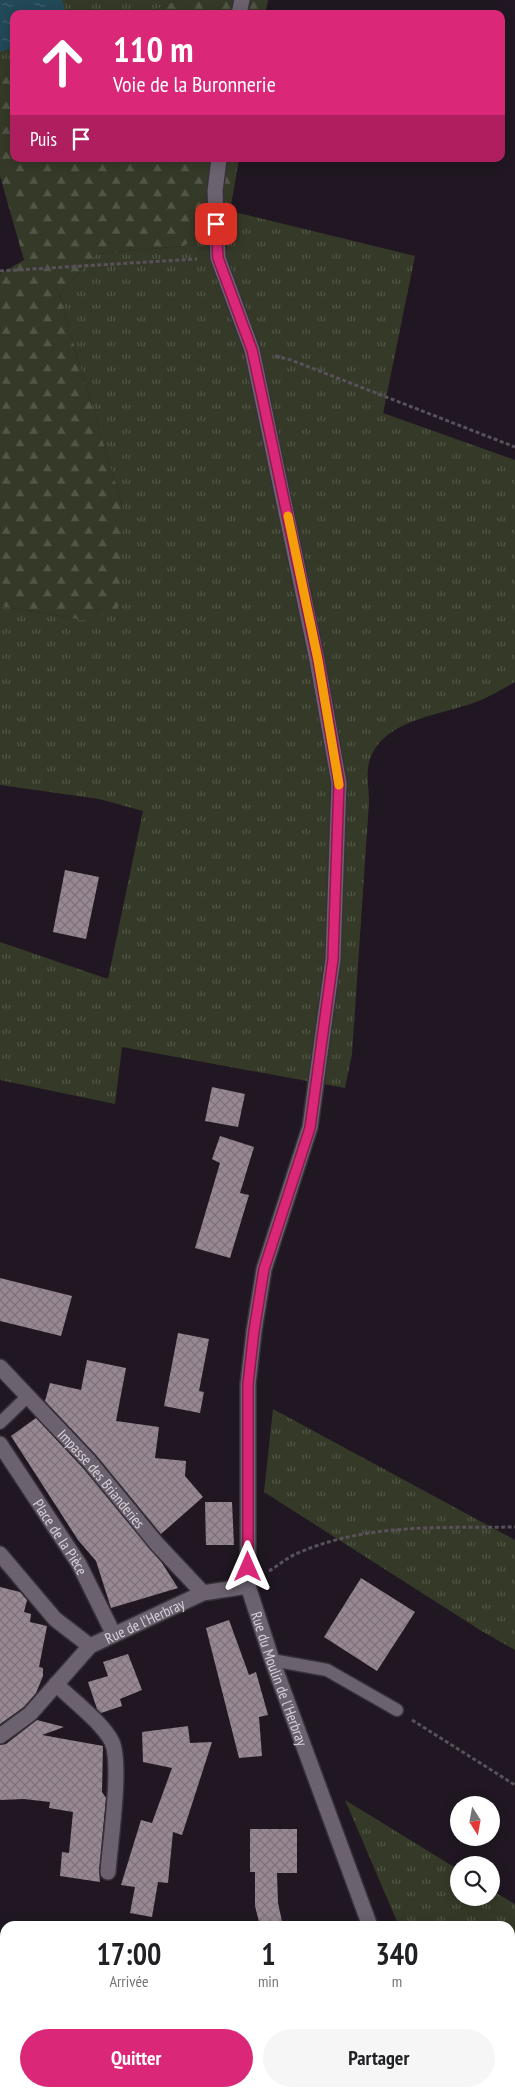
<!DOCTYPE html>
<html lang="fr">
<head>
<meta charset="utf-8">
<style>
  :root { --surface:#fff; --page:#f6f6f6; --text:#202124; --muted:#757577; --accent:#db2777 }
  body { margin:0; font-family:"PT Sans Narrow",sans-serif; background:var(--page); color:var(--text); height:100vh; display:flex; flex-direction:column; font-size:19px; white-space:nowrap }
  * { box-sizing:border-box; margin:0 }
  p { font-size:16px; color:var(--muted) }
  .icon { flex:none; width:28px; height:28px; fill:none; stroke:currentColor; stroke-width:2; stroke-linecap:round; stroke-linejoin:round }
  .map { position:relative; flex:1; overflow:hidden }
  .drawer { position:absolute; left:0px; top:1921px; width:515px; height:176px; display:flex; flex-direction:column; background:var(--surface); border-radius:15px 15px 0 0; box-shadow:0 2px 12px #0003 }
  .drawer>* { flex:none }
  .guide { position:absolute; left:10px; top:10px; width:495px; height:152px; border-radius:10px; box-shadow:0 2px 12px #0003; background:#db2777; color:#fff; overflow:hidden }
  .needle { width:32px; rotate:169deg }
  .fabs { position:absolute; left:450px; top:1796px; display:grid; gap:10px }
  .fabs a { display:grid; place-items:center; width:50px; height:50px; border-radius:50%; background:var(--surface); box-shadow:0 2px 12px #0003; font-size:25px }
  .pin { position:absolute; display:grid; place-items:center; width:42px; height:42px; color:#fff; margin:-21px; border-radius:10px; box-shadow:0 2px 8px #0006 }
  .me { position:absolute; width:55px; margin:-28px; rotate:0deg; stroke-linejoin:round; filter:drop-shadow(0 0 4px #0008) }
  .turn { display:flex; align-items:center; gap:18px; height:105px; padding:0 20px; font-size:22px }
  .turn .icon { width:65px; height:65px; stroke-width:2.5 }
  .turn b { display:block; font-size:35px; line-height:42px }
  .then { display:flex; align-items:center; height:48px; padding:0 20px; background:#0003; gap:10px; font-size:19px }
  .eta { display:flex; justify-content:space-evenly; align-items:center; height:85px; text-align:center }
  .eta b { font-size:30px; font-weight:800; line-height:35px }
  .primary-button { display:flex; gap:10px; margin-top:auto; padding:10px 20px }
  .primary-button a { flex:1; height:58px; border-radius:30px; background:var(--accent); color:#fff; font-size:20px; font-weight:800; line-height:58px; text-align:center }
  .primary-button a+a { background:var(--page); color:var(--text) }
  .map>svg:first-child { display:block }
</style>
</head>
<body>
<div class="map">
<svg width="515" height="2097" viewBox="0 0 515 2097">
  <defs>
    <pattern id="grass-tufts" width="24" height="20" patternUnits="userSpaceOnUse" patternTransform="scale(1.25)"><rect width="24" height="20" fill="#353a28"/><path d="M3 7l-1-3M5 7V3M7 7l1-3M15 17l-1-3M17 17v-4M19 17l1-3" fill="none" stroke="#525647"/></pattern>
    <pattern id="forest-firs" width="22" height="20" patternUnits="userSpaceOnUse" patternTransform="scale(1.25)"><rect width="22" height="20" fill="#353a28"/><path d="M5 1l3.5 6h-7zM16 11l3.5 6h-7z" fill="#525647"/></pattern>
    <pattern id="water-ripples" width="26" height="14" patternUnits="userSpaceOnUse" patternTransform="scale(1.25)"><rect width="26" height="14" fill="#224958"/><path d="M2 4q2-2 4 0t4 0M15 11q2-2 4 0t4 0" fill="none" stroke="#41626f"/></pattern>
    <pattern id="building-cross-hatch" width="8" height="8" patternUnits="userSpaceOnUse" patternTransform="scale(1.25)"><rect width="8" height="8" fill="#978893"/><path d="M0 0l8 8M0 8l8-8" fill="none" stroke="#7d727a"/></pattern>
  </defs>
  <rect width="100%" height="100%" fill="#201722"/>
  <g fill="url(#grass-tufts)">
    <polygon points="0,0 178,0 146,14 14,14 14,72 0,78"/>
    <path d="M230,211L415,256L383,413L515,460V682C504,688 493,695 481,700C446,715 380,718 369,763C366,774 369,790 369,802L352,1054L345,1088L122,1047L115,1104L0,1080V942L108,979L143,811L99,799L0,785V606L83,620L124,512L59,295L96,254L184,246Z"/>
    <polygon points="273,1409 515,1540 515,1650 480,1630 264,1492"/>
    <polygon points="345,1800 459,1870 459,1898 491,1898 491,1890 515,1904 515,2097 470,2097 469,2093 510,2092 510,1926 399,1926"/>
  </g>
  <g fill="url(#forest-firs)">
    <polygon points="178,0 268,0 265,14 146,14"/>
    <polygon points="14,72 14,159 239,159 230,211 184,246 96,254 59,295 124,512 118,611 83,620 0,606 0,274 24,260 0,176 0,78"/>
  </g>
  <polygon fill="url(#water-ripples)" points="0,0 62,0 66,14 14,14 14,46 12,48 0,52"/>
  <g fill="url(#building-cross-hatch)">
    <polygon points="65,870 99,877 86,939 53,932"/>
    <polygon points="212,1087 245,1094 238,1127 205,1121"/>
    <polygon points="220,1136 254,1147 240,1193 249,1195 230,1258 195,1248 220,1163 212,1159"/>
    <polygon points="0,1278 72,1296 61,1336 0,1321"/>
    <polygon points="178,1333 209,1339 199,1391 204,1392 200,1413 164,1406"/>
    <polygon points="87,1360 126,1368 116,1421 159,1427 155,1458 186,1461 185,1476 203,1497 161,1534 96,1455 45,1401 50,1383 81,1390"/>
    <polygon points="36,1418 82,1467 162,1563 178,1588 111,1608 96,1561 78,1540 11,1436"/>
    <polygon points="205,1502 232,1502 234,1545 206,1545"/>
    <polygon points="361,1578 415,1612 377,1671 324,1637"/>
    <polygon points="0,1587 20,1592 27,1600 24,1612 31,1614 30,1622 47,1626 39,1667 43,1668 43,1676 36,1693 24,1707 0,1724"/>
    <polygon points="229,1620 249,1675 256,1672 268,1715 259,1717 262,1756 239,1758 206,1628"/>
    <polygon points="128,1654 142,1690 120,1699 122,1706 101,1713 97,1709 88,1682 108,1676 103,1662"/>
    <polygon points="37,1720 64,1727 42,1735 103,1746 102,1792 106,1798 99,1871 100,1882 60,1876 62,1852 69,1853 73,1812 49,1808 50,1802 24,1799 0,1800 0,1745 6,1744"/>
    <polygon points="188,1726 190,1743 212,1742 182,1835 173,1832 168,1883 158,1882 152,1917 130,1913 135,1887 121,1885 141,1820 152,1823 172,1768 143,1762 142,1732"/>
    <polygon points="250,1829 297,1829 297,1873 277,1873 278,1903 283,1926 260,1926 255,1906 255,1872 250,1872"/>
  </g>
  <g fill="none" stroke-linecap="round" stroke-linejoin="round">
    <defs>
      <g id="lane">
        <polyline points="0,1423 28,1396"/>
        <polyline points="272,1660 327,1670 397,1710"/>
      </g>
      <g id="street">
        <polyline points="239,14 242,0"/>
        <path id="s1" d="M219,159L215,191L218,258L252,350L317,660L339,783L333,959L310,1127L264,1269L254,1331L248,1384V1586L272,1660L370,1926"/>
        <path id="s2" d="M0,1367L89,1461L157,1544L203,1593"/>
        <path id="s3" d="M0,1444L79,1564L114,1635"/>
        <polyline points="0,1554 55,1619 90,1646"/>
        <path d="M56,1684C71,1699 103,1723 112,1742C122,1764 110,1844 108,1872"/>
        <path id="s4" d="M0,1736L30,1714L90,1646L203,1593L248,1586"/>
        <polyline points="431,2092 433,2097"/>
      </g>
    </defs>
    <use href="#lane" stroke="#373139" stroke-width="15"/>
    <use href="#street" stroke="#373139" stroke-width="18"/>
    <g stroke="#58505a" stroke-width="3" stroke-dasharray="4 2.5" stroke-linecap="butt">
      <polyline points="0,271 197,259"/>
      <polyline points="275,356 291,360 515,447"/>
      <path d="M269,1571C279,1565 288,1557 298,1553C367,1523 442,1528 515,1527"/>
      <polyline points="412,1720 515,1785"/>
    </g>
    <use href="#lane" stroke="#6c626f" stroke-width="12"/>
    <use href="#street" stroke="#6c626f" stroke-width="15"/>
  </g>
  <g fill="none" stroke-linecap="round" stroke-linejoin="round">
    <defs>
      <polyline id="route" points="216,224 218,258 252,350 256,368 318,660 339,783 333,959 310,1128 264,1269 254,1331 248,1384 248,1567"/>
    </defs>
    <use href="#route" stroke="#8e194d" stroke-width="12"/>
    <use href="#route" stroke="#db2777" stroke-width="9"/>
    <polyline stroke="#f59e0b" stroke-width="9" points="288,516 318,660 339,785"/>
  </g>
  <g text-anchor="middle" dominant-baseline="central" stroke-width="5" stroke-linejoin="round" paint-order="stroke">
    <g font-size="15" fill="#d8d2da" stroke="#201722">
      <text stroke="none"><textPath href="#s2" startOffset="151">Impasse des Brianderies</textPath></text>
      <text stroke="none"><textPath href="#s3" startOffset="111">Place de la Pièce</textPath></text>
      <text stroke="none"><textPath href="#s4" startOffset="188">Rue de l'Herbray</textPath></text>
      <text stroke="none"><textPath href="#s1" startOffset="1550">Rue du Moulin de l'Herbray</textPath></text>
    </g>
  </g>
</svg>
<div class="fabs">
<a><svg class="needle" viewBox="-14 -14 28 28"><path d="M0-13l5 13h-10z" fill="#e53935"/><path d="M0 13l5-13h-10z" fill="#757577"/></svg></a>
<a><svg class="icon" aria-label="search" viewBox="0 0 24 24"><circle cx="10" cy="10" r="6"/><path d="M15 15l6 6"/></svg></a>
</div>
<div class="pin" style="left:216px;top:224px;background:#d93025"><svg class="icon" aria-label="arrive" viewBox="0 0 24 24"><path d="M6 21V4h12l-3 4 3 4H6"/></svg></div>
<svg class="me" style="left:248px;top:1567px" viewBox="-20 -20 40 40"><path d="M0-17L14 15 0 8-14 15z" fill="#db2777" stroke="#fff" stroke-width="4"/></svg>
<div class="guide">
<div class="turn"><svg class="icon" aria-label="ahead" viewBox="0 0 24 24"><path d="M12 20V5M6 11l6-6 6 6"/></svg><div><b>110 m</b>Voie de la Buronnerie</div></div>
<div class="then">Puis<svg class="icon" aria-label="arrive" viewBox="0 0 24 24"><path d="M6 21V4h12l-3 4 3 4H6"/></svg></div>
</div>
<section class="drawer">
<div class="eta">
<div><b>17:00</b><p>Arrivée</p></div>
<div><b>1</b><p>min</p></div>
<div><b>340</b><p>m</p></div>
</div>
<div class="primary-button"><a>Quitter</a><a>Partager</a></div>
</section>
</div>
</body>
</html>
